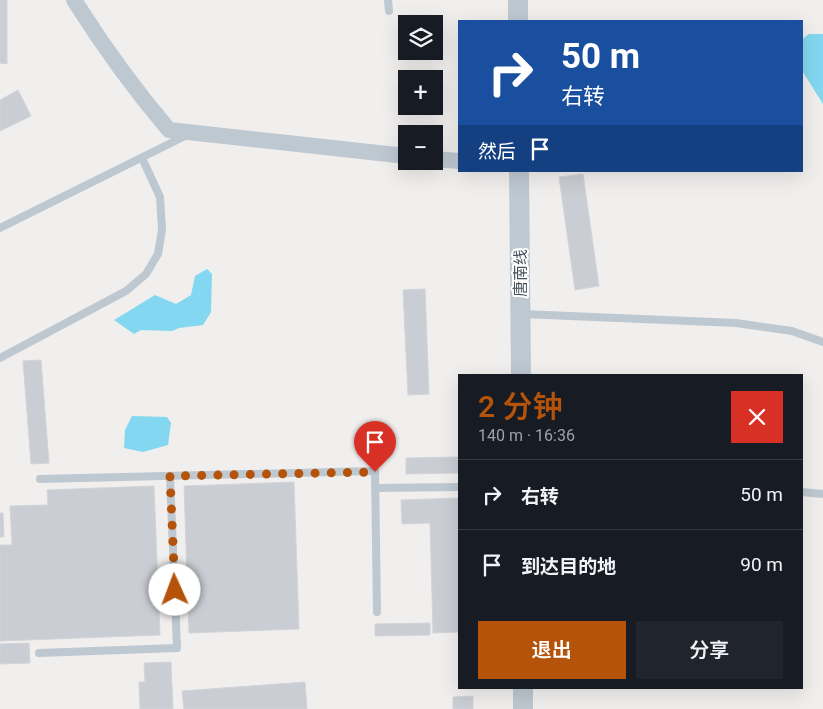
<!DOCTYPE html>
<html lang="zh">
<head>
<meta charset="utf-8">
<style>
  :root { --surface:#171b24; --page:#20242c; --text:#f1f3f6; --muted:#9ea1a6; --line:#363941; --accent:#b45309 }
  body { margin:0; font-family:Roboto,"Noto Sans SC",sans-serif; background:var(--page); color:var(--text); height:100vh; display:flex; flex-direction:column; font-size:19px; white-space:nowrap }
  * { box-sizing:border-box; margin:0 }
  p { font-size:16px; color:var(--muted) }
  .icon { flex:none; width:28px; height:28px; fill:none; stroke:currentColor; stroke-width:2; stroke-linecap:round; stroke-linejoin:round }
  .map { position:relative; flex:1; overflow:hidden }
  .drawer { position:absolute; left:458px; top:374px; width:345px; height:315px; display:flex; flex-direction:column; background:var(--surface); border-radius:0px; box-shadow:0 5px 20px #0002 }
  .drawer>* { flex:none }
  .hud { position:absolute; left:458px; top:20px; width:345px; height:152px; border-radius:0px; box-shadow:0 5px 20px #0002; background:#1a4fa0; color:#fff; overflow:hidden }
  .buttons { position:absolute; left:398px; top:15px; display:grid; gap:10px }
  .buttons a { display:grid; place-items:center; width:45px; height:45px; border-radius:0px; background:var(--surface); box-shadow:0 5px 20px #0002; font-size:25px }
  .pin { position:absolute; display:grid; place-items:center; width:42px; height:42px; color:#fff; margin:-51px -21px; border-radius:50% 50% 50% 0; rotate:-45deg; box-shadow:0 0 5px #0007 }
  .pin .icon { rotate:45deg }
  .me { position:absolute; width:55px; margin:-28px; rotate:358deg; stroke-linejoin:round; filter:drop-shadow(0 0 4px #0008) }
  .turn { display:flex; align-items:center; gap:18px; height:105px; padding:0 20px; font-size:22px }
  .turn .icon { width:65px; height:65px; stroke-width:2.5 }
  .turn b { display:block; font-size:35px; line-height:42px }
  .then { display:flex; align-items:center; height:48px; padding:0 20px; background:#0003; gap:10px; font-size:19px }
  .round { display:grid; place-items:center; flex:none; width:52px; height:52px; border-radius:0px; background:var(--page) }
  .summary { display:flex; align-items:center; justify-content:space-between; height:85px; padding:0 20px }
  h1 { font-size:30px; font-weight:600; line-height:38px; color:var(--accent) }
  .cta { display:flex; gap:10px; margin-top:auto; padding:10px 20px }
  .cta a { flex:1; height:58px; border-radius:0px; background:var(--accent); color:#fff; font-size:20px; font-weight:600; line-height:58px; text-align:center }
  .cta a+a { background:var(--page); color:var(--text) }
  ul { padding:0; list-style:none }
  li { display:flex; align-items:center; gap:15px; height:70px; padding:0 20px; border-top:1px solid var(--line) }
  li div { flex:1 }
  li b { display:block; font-size:19px }
  li em { font-style:normal }
  .map>svg:first-child { display:block }
</style>
</head>
<body>
<div class="map">
<svg width="823" height="709" viewBox="0 0 823 709">
  <rect width="100%" height="100%" fill="#f1eeee"/>
  <g fill="#84d7f0">
    <polygon points="809,34 823,34 823,104 801,69 801,40"/>
    <polygon points="207,269 212,274 211,312 203,325 179,328 172,331 141,330 134,334 114,320 155,295 176,304 191,295 195,276"/>
    <polygon points="132,416 167,417 171,423 168,445 143,452 124,448 125,430"/>
  </g>
  <g fill="#cacdd3" stroke="#d2d4da">
    <polygon points="0,0 7,0 7,64 0,63"/>
    <polygon points="18,90 31,116 0,131 0,100"/>
    <polygon points="583,174 599,286 575,290 559,177"/>
    <polygon points="425,289 429,394 408,395 403,290"/>
    <polygon points="41,360 49,463 31,464 23,361"/>
    <polygon points="459,457 459,473 406,474 406,458"/>
    <polygon points="294,482 299,629 189,633 184,486"/>
    <polygon points="154,486 160,635 0,641 0,545 12,545 10,506 48,505 47,490"/>
    <polygon points="459,498 459,632 433,633 430,523 402,524 401,500"/>
    <polygon points="0,513 3,513 4,537 0,537"/>
    <polygon points="430,623 430,635 375,636 375,624"/>
    <polygon points="29,643 30,663 0,664 0,644"/>
    <polygon points="171,662 173,709 140,709 139,682 145,682 144,663"/>
    <polygon points="305,682 307,709 184,709 182,691"/>
    <polygon points="473,696 473,709 453,709 453,697"/>
  </g>
  <g fill="none" stroke-linecap="round" stroke-linejoin="round">
    <g stroke="#bec8d1" stroke-width="8">
      <polyline points="388,0 389,11"/>
      <polyline points="0,228 187,135"/>
      <polyline points="522,314 736,323 792,331 823,342"/>
      <polyline points="0,358 126,291 146,274 158,254 162,230 160,197 142,158"/>
      <polyline points="40,479 375,471 377,612"/>
      <polyline points="376,488 459,487"/>
      <polyline points="801,492 823,494"/>
      <polyline points="39,653 177,648 170,476"/>
    </g>
    <g stroke="#bec8d1" stroke-width="16">
      <path d="M74,0C103,46 134,89 169,130L406,156"/>
      <polyline points="434,159 459,161"/>
    </g>
    <g stroke="#bec8d1" stroke-width="20">
      <polyline points="518,0 518,21"/>
      <polyline points="519,171 521,375"/>
      <polyline points="523,688 523,709"/>
    </g>
  </g>
  <g fill="none" stroke-linecap="round" stroke-linejoin="round">
    <polyline stroke="#b45309" stroke-width="9" stroke-dasharray="0 16.2" points="175,590 170,476 375,472"/>
  </g>
  <g text-anchor="middle" dominant-baseline="central" stroke-width="4" stroke-linejoin="round" paint-order="stroke">
    <g font-size="16" fill="#45515c" stroke="#fff">
      <text transform="translate(520 273) rotate(-90)">唐南线</text>
    </g>
  </g>
</svg>
<div class="buttons">
<a><svg class="icon" aria-label="layers" viewBox="0 0 24 24"><path d="M12 4l9 5-9 5-9-5zM3 14l9 5 9-5"/></svg></a>
<a>+</a>
<a>−</a>
</div>
<div class="pin" style="left:375px;top:472px;background:#d93025"><svg class="icon" aria-label="arrive" viewBox="0 0 24 24"><path d="M6 21V4h12l-3 4 3 4H6"/></svg></div>
<svg class="me" style="left:175px;top:590px" viewBox="-20 -20 40 40"><circle r="19" fill="#fff"/><path d="M0-13L10 11 0 6-10 11z" fill="#b45309"/></svg>
<div class="hud">
<div class="turn"><svg class="icon" aria-label="right" viewBox="0 0 24 24"><path d="M7 20v-9h11M14 6l5 5-5 5"/></svg><div><b>50 m</b>右转</div></div>
<div class="then">然后<svg class="icon" aria-label="arrive" viewBox="0 0 24 24"><path d="M6 21V4h12l-3 4 3 4H6"/></svg></div>
</div>
<section class="drawer">
<div class="summary"><div><h1>2 分钟</h1><p>140 m · 16:36</p></div><a class="round" style="background:#d93025;color:#fff"><svg class="icon" aria-label="close" viewBox="0 0 24 24"><path d="M6 6l12 12M18 6L6 18"/></svg></a></div>
<ul>
<li><svg class="icon" aria-label="right" viewBox="0 0 24 24"><path d="M7 20v-9h11M14 6l5 5-5 5"/></svg><div><b>右转</b></div><em>50 m</em></li>
<li><svg class="icon" aria-label="arrive" viewBox="0 0 24 24"><path d="M6 21V4h12l-3 4 3 4H6"/></svg><div><b>到达目的地</b></div><em>90 m</em></li>
</ul>
<div class="cta"><a>退出</a><a>分享</a></div>
</section>
</div>
</body>
</html>
